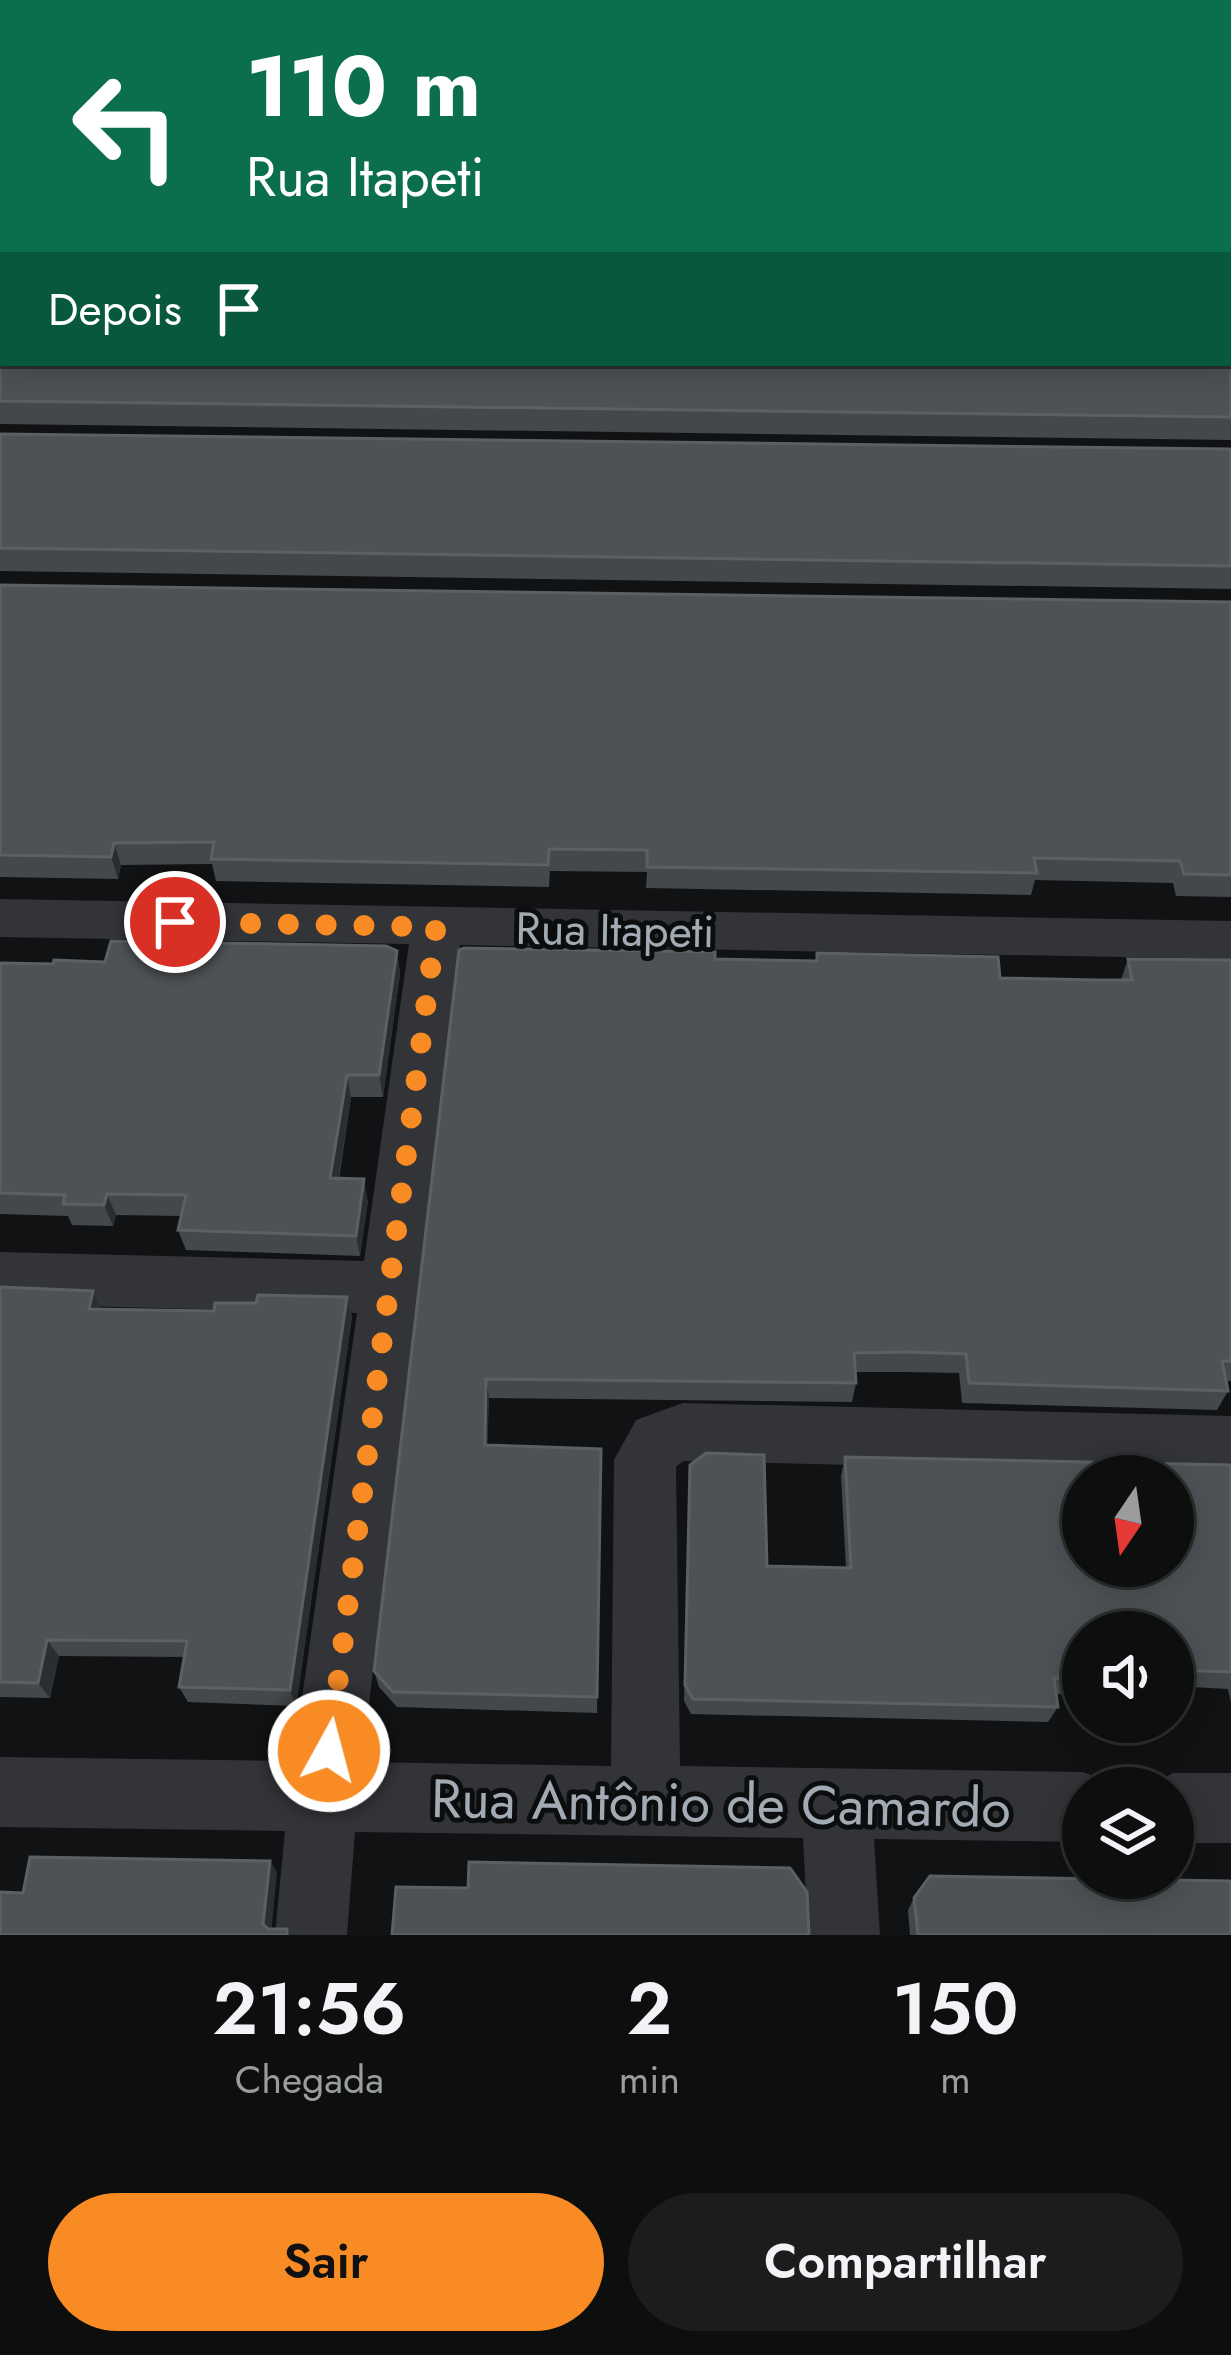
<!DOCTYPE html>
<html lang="pt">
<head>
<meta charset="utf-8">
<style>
  :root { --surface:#0d0e0e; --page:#1b1c1c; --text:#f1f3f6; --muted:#9a9c9e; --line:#2d2e2e; --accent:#f88b24 }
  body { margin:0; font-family:Jost,sans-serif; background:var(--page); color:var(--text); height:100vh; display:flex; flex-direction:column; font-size:45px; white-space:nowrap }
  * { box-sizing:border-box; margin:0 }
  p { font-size:39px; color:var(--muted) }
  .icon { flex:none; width:66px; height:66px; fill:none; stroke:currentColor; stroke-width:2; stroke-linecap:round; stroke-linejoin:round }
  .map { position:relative; height:1935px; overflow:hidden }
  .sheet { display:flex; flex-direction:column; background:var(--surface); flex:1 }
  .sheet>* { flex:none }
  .guide { position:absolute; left:0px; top:0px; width:1233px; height:366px; box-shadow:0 6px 30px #0003,0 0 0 3px var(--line); background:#0b6e4f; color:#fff; overflow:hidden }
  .needle { width:78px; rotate:193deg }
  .controls { position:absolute; left:1062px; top:1455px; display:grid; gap:24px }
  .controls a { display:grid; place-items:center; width:132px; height:132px; border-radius:50%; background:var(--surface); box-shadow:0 6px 30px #0003,0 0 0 3px var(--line); font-size:60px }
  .pin { position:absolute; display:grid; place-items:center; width:102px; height:102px; color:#fff; margin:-51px; border:6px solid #fff; border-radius:50%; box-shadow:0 3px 12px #0007 }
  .me { position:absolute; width:132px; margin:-66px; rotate:7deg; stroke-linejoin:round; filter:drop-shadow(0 0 9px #0008) }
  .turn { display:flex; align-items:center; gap:42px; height:252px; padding:0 48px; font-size:54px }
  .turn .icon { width:156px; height:156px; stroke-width:2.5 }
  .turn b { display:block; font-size:84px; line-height:102px }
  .then { display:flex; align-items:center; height:114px; padding:0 48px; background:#0003; gap:24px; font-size:45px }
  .eta { display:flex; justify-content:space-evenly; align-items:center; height:204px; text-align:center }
  .eta b { font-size:72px; font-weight:600; line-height:84px }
  .cta { display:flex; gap:24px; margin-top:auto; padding:24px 48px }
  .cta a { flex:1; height:138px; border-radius:72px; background:var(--accent); color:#111; font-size:48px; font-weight:600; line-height:138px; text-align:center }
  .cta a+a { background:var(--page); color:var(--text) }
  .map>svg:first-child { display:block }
</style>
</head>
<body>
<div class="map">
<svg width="1231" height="1935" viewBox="0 0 1231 1935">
  <rect width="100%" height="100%" fill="#111213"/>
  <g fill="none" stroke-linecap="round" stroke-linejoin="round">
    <g fill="#323438" fill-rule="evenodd">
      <polygon points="63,0 93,0 62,3"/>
      <polygon points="864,0 901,0 861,3"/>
      <rect x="0" y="117" width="3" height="20"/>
      <polygon points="3,166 3,192 0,193 0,167"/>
      <rect x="0" y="253" width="3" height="22"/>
      <polygon points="0,899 1231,921 1231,959 460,945 362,1762 611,1766 614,1460 636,1420 683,1403 1231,1416 1231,1474 683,1461 676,1467 680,1766 1083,1772 1108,1782 1110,1788 1083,1788 1083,1842 874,1839 880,1935 808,1935 803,1838 355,1832 347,1935 275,1935 285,1831 0,1827 0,1757 293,1761 357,1313 0,1304 0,1252 364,1261 409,944 0,937"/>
      <polygon points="1173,1773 1231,1773 1231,1843 1173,1843 1173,1788 1146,1788"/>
    </g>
    <g fill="#323438" fill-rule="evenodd">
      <polygon points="827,0 866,0 868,3 829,3"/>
      <rect x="1230" y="112" width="1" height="27"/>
    </g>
    <rect fill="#404448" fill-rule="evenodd" x="1230" y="83" width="1" height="24"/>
  </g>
  <g fill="#44474b">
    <polygon points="1231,196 1231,440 0,424 0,279 3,363"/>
    <polygon points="0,434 1231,449 1231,589 0,571"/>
    <polygon points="0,585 1231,602 1231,897 1176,896 1173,883 1035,880 1031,895 646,888 647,872 550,871 549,887 216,881 212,864 121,865 118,879 0,877"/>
    <polygon points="459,950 816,961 817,953 1000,978 1121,980 1128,959 1231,960 1231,1381 1226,1381 1228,1391 1217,1410 962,1403 959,1373 904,1372 855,1372 856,1383 852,1402 489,1398 487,1445 601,1449 597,1713 397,1707 379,1687 374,1671"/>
    <polygon points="397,951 400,974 383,1097 351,1097 339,1179 368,1201 360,1256 186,1250 178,1230 181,1216 116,1215 113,1226 72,1225 68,1216 0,1214 0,963 53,964"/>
    <polygon points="0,1287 93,1291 101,1309 214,1311 256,1303 347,1297 352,1317 296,1706 188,1702 179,1687 184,1657 59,1656 50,1698 0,1697"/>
    <polygon points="845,1457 1231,1465 1231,1703 1228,1689 1173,1686 1173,1632 1083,1632 1083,1695 1056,1694 1058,1707 1048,1722 691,1714 684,1701 690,1465 767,1566 846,1568 841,1476"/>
    <polygon points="914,1898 1231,1935 910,1935 908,1910"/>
  </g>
  <g fill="#2b2e30">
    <polygon points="669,0 728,0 719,3 660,3"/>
    <polygon points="3,61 3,89 0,96 0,67"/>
    <polygon points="114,843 121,865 118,879 111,857"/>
    <polygon points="397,951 400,974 383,1097 379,1075"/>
    <polygon points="347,1075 351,1097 335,1200 330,1178"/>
    <polygon points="364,1179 368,1201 360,1256 356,1236"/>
    <polygon points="107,1194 116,1215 113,1226 104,1205"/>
    <polygon points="93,1291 102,1311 89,1309"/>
    <polygon points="347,1297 352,1317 296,1706 290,1690"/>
    <polygon points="486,1379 489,1398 487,1464 485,1445"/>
    <polygon points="47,1640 59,1656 50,1698 38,1683"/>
    <polygon points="270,1861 277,1872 271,1935 263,1924"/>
  </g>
  <g fill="#4e5256" stroke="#5b6065" stroke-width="3" fill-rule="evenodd">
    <polygon points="0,0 30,0 29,3 3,3 3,61 0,67"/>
    <polygon points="94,0 669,0 660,3 93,3"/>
    <polygon points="940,0 1231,0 1231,53 1230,3 935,3"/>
    <polygon points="1230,193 1231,417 0,401 0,279 3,279 3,363 1230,363"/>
    <polygon points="0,434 1231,449 1231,566 0,548"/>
    <polygon points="0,585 1231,602 1231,875 1184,874 1180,861 1034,858 1037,873 647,867 647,850 549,849 548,865 211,859 214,842 114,843 111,857 0,855"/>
    <polygon points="111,941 386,946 397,951 379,1075 347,1075 330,1178 364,1179 356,1236 178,1230 186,1195 107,1194 104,1205 63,1204 65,1195 0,1193 0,963 53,964 54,960 105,962"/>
    <polygon points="464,948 715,952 715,959 817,961 817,953 998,957 1000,978 1096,980 1132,980 1128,959 1231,960 1231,1361 1222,1361 1228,1391 969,1383 966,1354 909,1352 854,1353 856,1383 486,1379 485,1445 601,1449 597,1697 393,1692 374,1671 459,950"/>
    <polygon points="0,1287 93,1291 89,1309 214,1311 215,1303 256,1303 258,1295 347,1297 290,1690 179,1687 187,1641 47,1640 38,1683 0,1682"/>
    <path d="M706,1453L764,1455L767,1566L851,1568L845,1457L1231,1465V1672L1173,1670V1632H1083V1679L1054,1678L1058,1707L693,1699L685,1685L690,1465ZM1083,1476H1173V1566H1083Z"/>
    <polygon points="30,1857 270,1861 263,1924 268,1929 287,1929 287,1935 0,1935 0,1892 23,1893"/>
    <polygon points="469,1862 790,1868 807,1892 809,1935 392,1935 396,1887 468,1888"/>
    <polygon points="930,1876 1231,1881 1231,1935 918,1935 914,1898"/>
  </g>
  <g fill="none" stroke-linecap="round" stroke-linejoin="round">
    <polyline stroke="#f88b24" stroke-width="21" stroke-dasharray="0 37.8" points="175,922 436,927 329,1751"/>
  </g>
  <g text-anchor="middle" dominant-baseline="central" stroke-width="10" stroke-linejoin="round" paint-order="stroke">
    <g font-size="45" fill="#a2abb4" stroke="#0c0d0e">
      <text transform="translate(615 930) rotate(1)">Rua Itapeti</text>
    </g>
    <g font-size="54" fill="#a2abb4" stroke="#0c0d0e">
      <text transform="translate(721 1803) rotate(1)">Rua Antônio de Camardo</text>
    </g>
  </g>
</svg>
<div class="controls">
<a><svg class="needle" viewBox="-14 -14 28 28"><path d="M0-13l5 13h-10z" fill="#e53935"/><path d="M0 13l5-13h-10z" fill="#9a9c9e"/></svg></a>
<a><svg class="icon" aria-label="sound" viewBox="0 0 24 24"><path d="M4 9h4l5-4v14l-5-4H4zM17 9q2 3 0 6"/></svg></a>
<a><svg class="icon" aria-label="layers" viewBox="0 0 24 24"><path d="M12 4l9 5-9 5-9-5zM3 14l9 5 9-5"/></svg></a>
</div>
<div class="pin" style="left:175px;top:922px;background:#d93025"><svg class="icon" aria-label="arrive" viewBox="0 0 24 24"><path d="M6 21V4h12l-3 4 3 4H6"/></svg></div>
<svg class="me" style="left:329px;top:1751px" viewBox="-20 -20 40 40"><circle r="17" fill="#f88b24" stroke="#fff" stroke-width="3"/><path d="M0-11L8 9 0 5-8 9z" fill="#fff"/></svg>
<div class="guide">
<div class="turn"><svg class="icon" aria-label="left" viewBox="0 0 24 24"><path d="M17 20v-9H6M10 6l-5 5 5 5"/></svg><div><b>110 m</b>Rua Itapeti</div></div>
<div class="then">Depois<svg class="icon" aria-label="arrive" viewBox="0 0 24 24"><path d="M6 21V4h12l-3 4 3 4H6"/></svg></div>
</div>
</div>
<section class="sheet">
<div class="eta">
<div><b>21:56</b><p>Chegada</p></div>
<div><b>2</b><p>min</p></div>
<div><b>150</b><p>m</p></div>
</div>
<div class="cta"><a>Sair</a><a>Compartilhar</a></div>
</section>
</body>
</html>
